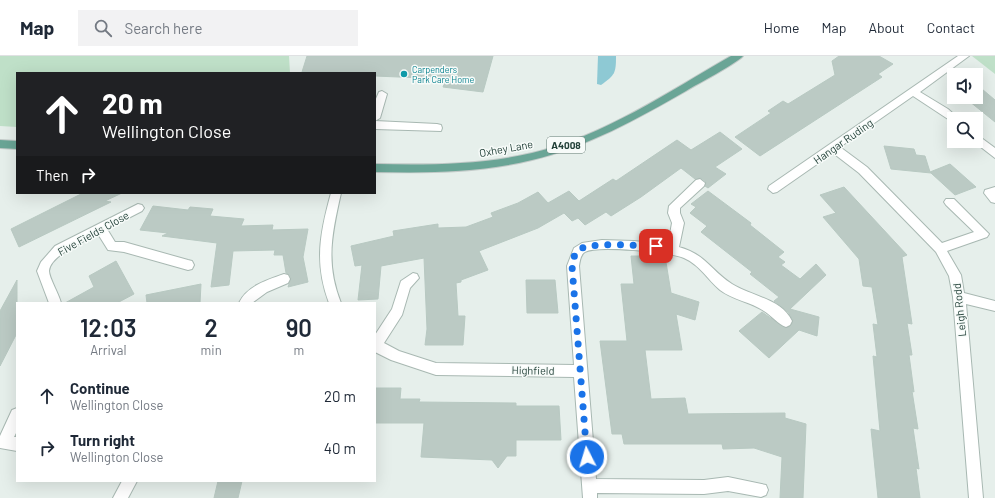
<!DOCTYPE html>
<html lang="en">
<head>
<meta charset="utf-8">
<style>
  :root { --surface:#fff; --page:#f2f2f3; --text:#1f2937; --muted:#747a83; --line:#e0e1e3 }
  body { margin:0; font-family:Barlow,sans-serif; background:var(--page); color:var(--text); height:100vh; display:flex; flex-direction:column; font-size:15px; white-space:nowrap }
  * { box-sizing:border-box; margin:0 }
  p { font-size:13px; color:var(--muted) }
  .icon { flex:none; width:22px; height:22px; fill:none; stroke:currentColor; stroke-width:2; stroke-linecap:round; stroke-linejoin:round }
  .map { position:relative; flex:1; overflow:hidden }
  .side { position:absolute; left:16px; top:246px; width:360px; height:180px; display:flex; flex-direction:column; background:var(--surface); border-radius:0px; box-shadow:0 4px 16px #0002 }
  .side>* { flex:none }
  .banner { position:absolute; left:16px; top:16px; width:360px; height:122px; border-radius:0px; box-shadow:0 4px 16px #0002; background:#202124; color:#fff; overflow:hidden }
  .fabs { position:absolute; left:947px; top:12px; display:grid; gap:8px }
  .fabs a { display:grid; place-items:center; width:36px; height:36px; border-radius:0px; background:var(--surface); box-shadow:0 4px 16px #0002; font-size:20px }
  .pin { position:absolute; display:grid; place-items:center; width:34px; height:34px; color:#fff; margin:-17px; border-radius:8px; box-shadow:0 2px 6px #0006 }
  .me { position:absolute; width:44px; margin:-22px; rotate:355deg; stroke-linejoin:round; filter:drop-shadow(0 0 3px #0008) }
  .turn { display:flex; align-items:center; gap:14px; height:84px; padding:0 20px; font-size:18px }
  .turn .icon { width:52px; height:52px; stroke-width:2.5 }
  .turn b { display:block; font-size:28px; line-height:34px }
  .then { display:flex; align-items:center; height:38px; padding:0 20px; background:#0003; gap:8px; font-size:15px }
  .eta { display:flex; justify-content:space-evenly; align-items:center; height:68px; text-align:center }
  .eta b { font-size:24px; font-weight:600; line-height:28px }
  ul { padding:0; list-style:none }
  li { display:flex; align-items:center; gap:12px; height:52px; padding:0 20px }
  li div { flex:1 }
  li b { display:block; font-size:15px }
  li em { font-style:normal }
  header { display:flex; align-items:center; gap:24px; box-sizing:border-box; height:56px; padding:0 20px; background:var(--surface); border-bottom:1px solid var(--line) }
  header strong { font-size:19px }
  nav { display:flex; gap:22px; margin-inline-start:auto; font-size:14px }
  .search { width:280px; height:36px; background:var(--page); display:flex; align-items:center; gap:10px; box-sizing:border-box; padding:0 14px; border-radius:0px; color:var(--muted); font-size:15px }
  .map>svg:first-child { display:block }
</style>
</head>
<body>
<header>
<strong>Map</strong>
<div class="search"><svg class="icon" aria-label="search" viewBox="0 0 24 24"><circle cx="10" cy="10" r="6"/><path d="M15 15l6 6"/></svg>Search here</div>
<nav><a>Home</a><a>Map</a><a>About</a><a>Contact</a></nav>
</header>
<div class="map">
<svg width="995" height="442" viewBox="0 0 995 442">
  <rect width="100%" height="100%" fill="#e6efeb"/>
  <g fill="#bfe0c8">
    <polygon points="0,0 289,0 290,17 17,17 17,71 0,70"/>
    <polygon points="972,0 995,0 995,18"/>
  </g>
  <path fill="#8ec9d4" d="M598,0H616C616,17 615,19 601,29L597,28Z"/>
  <g fill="#bbcac4" stroke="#b8c9c2">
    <polygon points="307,0 493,0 483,36 443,31 446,23 375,20 375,17 302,16"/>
    <polygon points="839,0 879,0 893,8 878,18 882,21 760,100 735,81 771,57 768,55 783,45 788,48 835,19 832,5"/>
    <polygon points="976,28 995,44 995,66 964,41 976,41"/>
    <polygon points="720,76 742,93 715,111 726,118 708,132 705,130 706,126 701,122 695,123 681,112 641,141 611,160 606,156 585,169 578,162 572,165 564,157 538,172 479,195 488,214 461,224 461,226 456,227 458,260 465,260 463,289 425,289 427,273 424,202 381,210 378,243 358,244 362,209 355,210 351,190 394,180 393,175 438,168 438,172 466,171 493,161 491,157 518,147 538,136 548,147 569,135 579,145 613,123 616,125 677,84 691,94"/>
    <polygon points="884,90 914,93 916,99 925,100 930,116 950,108 976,131 955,139 931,117 891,113"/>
    <polygon points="844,131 907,199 902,201 912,268 907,267 912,299 909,299 914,336 912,335 918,373 913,372 919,413 916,412 920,442 878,442 871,373 880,375 873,300 877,301 873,268 878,269 872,231 863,230 859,203 823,161 836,157 820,139"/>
    <polygon points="708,135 751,167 750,169 784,196 778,201 785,206 781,209 800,223 816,208 826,219 790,253 819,261 817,280 799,274 769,302 739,275 762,256 785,272 791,270 793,264 788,256 774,245 779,241 750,218 752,216 701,176 707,170 690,157 696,151 691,148"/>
    <polygon points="83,137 122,137 105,145 111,146 19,191 11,173"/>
    <polygon points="153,150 188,154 190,151 213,153 210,160 244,163 241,170 273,169 272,174 308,173 303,201 308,226 288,231 291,222 289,218 286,217 283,199 274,199 275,194 233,195 229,229 211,231 217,187 162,180 168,177 140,174"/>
    <polygon points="631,200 665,200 671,237 699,246 695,264 676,258 682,294 645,294 651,343 685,342 688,358 785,357 785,362 806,368 803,442 780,442 782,401 754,392 723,393 722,388 624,388 622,378 612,378 600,285 627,285 621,228 634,228"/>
    <polygon points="116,205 134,238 117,247 65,247 94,231 89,220"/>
    <polygon points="17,224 17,277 0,310 0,255"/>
    <polygon points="526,224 555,224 558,257 527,257"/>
    <polygon points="201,228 200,247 147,247 146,239"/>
    <polygon points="375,332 401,332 400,343 420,343 419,346 516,347 516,350 559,350 561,384 516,384 516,400 507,400 498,412 492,404 421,401 424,367 375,367"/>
    <polygon points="218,425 242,425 238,442 214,442"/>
  </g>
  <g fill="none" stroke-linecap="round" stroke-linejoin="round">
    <defs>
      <g id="minor">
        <polygon points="958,0 969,0 920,36 948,53 959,63 954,63 954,67 913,40 840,91 867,111 942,187 974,176 946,149 944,146 946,143 954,143 989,178 987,181 947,195 961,219 964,237 995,245 995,255 966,248 983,442 969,442 953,241 949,220 936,196 859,117 833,97 777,136 773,137 768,133 769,130"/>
        <polygon points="382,35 387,38 380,62 375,65 437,68 441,69 442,72 441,75 375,73 375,45 379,36"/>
        <polygon points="976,78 995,92 995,102 973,85 976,85"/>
        <path d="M700,123L705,127L704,130L680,152V157L684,167L679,191C707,199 711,215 732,228C751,240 782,243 792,265L790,269L786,271C778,268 772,260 764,255C751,246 733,244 720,234C708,224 699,208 684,202C670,196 597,189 585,196C580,199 580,205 579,210L596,423L704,424L728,421L766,429L768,434L766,439L761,441L728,435L704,438L597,437V442H583L574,321L436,319L391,304L375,296V279L392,253L401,225L413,217L417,218L419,222L410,232L402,259L384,287L399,295L436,307L574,309L567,210L574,192L582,187L602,184L634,185L668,189L672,167L668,157L669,150L696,124Z"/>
        <polygon points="995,131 995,147 991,146 984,137 985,134"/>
        <path d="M331,137H341C332,177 325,207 341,247H329C314,207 320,177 331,137Z"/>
        <path d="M138,148L142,149L144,152L142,155L107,173L115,186H124L188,204L192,205L194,209L192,213L188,214L124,196L108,194L98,178C85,185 50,199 49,215C49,222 59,238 61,247H49L37,215L41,206L55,190Z"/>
        <path d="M284,218L288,219L290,223L288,227L267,236L252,247H239C247,230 267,224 284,218Z"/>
        <polygon points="17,352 17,375 14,381 17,381 17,395 0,392 0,380 12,354"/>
        <polygon points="122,425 137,425 128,442 113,442"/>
      </g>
      <g id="major">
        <path d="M731,0H743C736,8 697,28 686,35C637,63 587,91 532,104C480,117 428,117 375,116V108C428,109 481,109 532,97C604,80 668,36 731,0Z"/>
        <polygon points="0,84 17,85 17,93 0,92"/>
      </g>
    </defs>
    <use href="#minor" stroke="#a8b8b2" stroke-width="2"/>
    <use href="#major" stroke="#c2cac8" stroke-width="2"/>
    <use href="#minor" fill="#fff" fill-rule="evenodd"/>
    <use href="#major" fill="#6aa596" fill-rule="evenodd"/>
  </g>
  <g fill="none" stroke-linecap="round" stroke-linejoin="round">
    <path stroke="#1a73e8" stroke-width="7" stroke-dasharray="0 12.6" d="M587,401L572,210C573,205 574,199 577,195C587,185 641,190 656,190"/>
  </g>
  <circle fill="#0f9aa8" stroke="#f7fbf9" stroke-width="1.5" cx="404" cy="18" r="4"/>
  <g text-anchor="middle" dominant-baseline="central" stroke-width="3" stroke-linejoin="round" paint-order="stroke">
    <g font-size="9" fill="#0d838f" stroke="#f7fbf9" text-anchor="start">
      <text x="412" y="13">Carpenders<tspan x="412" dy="10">Park Care Home</tspan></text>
    </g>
    <rect fill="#f7fbf9" stroke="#637a73" stroke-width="1" x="547" y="81" width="38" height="16" rx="3"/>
    <g font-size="10" font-weight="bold" fill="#24423a">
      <text x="566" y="89">A4008</text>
    </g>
    <g font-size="11" fill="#24423a" stroke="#f7fbf9">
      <text transform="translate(843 85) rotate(-35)">Hangar Ruding</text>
      <text transform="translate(506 92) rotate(-10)">Oxhey Lane</text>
      <text transform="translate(93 177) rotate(-29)">Five Fields Close</text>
      <text transform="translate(959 254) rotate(-96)">Leigh Rodd</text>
      <text transform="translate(533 314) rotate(1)">Highfield</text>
    </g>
  </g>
</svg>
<div class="fabs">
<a><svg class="icon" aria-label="sound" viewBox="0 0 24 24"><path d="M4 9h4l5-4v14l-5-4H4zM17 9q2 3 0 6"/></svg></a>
<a><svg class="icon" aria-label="search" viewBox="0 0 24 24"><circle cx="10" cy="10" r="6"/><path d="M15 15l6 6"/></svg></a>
</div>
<div class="pin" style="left:656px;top:190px;background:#d93025"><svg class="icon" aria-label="arrive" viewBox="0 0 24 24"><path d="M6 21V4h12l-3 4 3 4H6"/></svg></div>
<svg class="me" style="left:587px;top:401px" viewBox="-20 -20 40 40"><circle r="17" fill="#1a73e8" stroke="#fff" stroke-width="3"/><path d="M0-11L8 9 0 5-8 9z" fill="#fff"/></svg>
<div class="banner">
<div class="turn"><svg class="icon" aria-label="ahead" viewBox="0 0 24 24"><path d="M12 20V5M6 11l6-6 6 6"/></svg><div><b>20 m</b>Wellington Close</div></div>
<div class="then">Then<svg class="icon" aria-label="right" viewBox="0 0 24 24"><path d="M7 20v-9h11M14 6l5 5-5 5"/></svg></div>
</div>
<section class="side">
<div class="eta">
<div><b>12:03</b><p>Arrival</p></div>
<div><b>2</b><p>min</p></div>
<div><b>90</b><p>m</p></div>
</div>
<ul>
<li><svg class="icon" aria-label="ahead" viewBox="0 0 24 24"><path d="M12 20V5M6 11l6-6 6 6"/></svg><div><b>Continue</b><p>Wellington Close</p></div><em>20 m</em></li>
<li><svg class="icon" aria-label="right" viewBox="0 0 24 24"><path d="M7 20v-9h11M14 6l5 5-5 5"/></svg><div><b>Turn right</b><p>Wellington Close</p></div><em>40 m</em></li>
</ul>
</section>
</div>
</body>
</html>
